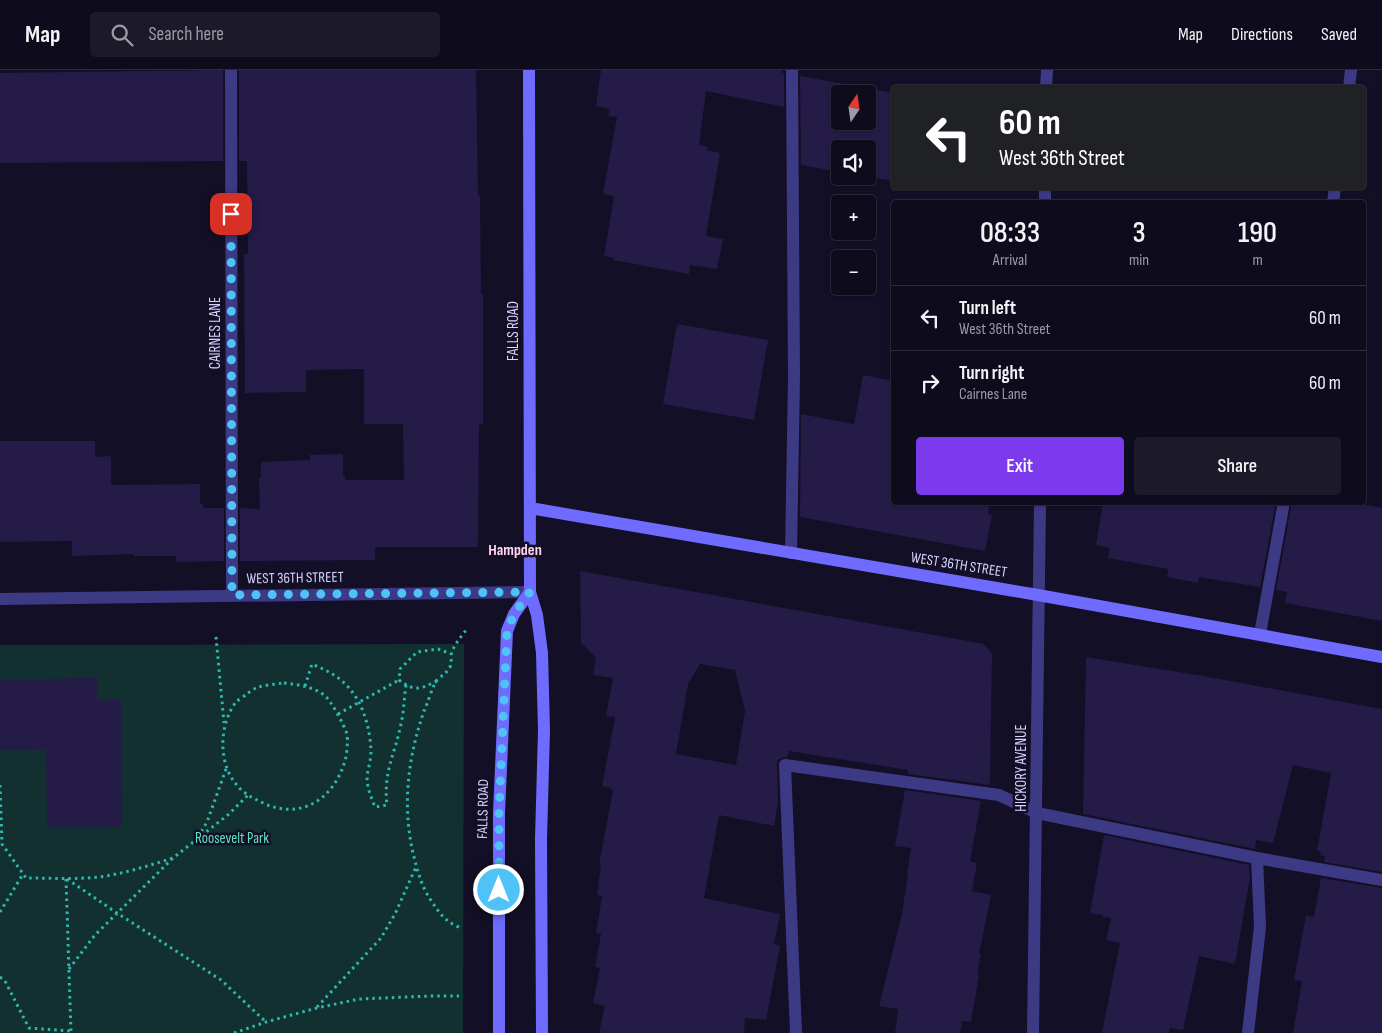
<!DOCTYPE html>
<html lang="en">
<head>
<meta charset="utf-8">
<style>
  :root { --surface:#0e0b1c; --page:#1c1929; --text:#f1f3f6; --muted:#9b9ba3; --line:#2e2b3b; --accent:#7c3aed }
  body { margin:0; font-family:"Sofia Sans Condensed",sans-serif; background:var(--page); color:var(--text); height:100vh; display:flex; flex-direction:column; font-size:19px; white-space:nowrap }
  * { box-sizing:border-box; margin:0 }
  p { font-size:16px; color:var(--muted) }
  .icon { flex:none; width:28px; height:28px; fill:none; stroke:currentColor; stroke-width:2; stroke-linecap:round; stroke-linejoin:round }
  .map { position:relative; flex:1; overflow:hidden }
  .drawer { position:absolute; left:891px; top:130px; width:475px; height:305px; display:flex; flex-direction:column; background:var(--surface); border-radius:5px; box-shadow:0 1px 4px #0004,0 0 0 1px var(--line) }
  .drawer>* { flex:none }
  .guide { position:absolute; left:891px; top:15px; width:475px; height:105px; border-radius:5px; box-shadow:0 1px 4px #0004,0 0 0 1px var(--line); background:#202124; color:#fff; overflow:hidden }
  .needle { width:32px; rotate:13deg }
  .fabs { position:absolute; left:831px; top:15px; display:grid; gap:10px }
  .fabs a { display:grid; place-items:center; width:45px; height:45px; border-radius:5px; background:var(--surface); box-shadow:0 1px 4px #0004,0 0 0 1px var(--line); font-size:25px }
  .pin { position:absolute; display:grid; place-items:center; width:42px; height:42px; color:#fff; margin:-21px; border-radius:10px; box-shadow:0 2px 8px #0006 }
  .me { position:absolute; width:55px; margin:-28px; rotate:0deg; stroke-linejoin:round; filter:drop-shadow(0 0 4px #0008) }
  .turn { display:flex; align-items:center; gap:18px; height:105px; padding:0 25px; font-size:22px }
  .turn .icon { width:65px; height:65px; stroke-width:2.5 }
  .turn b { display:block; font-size:35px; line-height:42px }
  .eta { display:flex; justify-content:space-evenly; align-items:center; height:85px; text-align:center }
  .eta b { font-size:30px; font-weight:600; line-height:35px }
  .action { display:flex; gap:10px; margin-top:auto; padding:10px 25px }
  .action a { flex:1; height:58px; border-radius:5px; background:var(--accent); color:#fff; font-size:20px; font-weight:600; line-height:58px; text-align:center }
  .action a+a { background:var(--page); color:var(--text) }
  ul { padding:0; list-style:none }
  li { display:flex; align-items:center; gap:15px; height:65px; padding:0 25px; border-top:1px solid var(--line) }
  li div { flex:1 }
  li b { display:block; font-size:19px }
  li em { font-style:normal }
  header { display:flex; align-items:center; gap:30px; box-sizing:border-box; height:70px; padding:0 25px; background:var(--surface); border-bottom:1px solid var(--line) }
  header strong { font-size:24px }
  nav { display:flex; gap:28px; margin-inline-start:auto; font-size:18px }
  .search { width:350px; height:45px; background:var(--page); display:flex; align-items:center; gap:12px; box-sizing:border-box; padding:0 18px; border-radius:5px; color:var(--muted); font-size:19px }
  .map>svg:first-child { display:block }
</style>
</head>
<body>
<header>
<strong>Map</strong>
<div class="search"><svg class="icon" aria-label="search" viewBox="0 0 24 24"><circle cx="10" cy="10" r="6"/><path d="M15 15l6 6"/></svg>Search here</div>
<nav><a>Map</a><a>Directions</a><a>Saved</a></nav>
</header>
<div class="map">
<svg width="1382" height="963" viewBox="0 0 1382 963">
  <rect width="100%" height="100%" fill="#130f26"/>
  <polygon fill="#12302f" points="464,574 463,963 0,963 0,575"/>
  <g fill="#241b47" fill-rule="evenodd">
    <polygon points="223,0 223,91 0,93 0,3"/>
    <polygon points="239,0 476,0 478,126 480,126 481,224 483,224 483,354 479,354 478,477 375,477 375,490 240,491 240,438 260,439 259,408 261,408 261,392 310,390 310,385 343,384 343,407 345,407 345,410 404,410 403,354 364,354 364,299 306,300 306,322 245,323 244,184 248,184 247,91 239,91"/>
    <polygon points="601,0 782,0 782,3 784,3 784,37 706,21 699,75 708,77 707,80 720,83 706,166 723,169 717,199 690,195 689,204 613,190 614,188 604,186 614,126 603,124 617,47 608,46 610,39 596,36"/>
    <path d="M800,6L894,23V111L866,106H868V79H840V102L801,95ZM840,24H868V51H840Z"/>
    <polygon points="677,254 768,270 754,350 663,334"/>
    <polygon points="863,305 894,311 894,432 990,432 988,444 992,445 985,481 800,447 801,344 854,354"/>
    <polygon points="0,371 95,371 95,387 111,386 111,415 200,414 200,434 203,434 203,438 224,438 224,491 176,492 176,486 134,486 134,484 72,486 72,471 0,472"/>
    <polygon points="1103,432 1276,432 1260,517 1199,507 1198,513 1167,507 1168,499 1108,488 1110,478 1096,475"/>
    <polygon points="1292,432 1351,432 1382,438 1382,551 1285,533 1287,522 1276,520"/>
    <path d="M580,501L984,574L992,584L990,715L908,704V700L789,681L787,687L781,688L778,690L777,695L778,732L774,756L719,745L704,828L780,844L774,874L780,876L766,950L745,948L744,963H599L605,936L593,933L600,898L595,897L601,864L596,863L602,826L597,825L601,795H599L613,720H611V718L602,716L615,647L606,646L613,608L593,605L596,588L581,573ZM700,594L735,600L745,641L736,695L676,684L688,614Z"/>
    <polygon points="1086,587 1203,606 1382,639 1382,802 1324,792 1325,786 1320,785 1321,781 1317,781 1331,703 1293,695 1273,773 1256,770 1255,779 1083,744"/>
    <polygon points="70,608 97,608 97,630 121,629 122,757 47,758 46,679 0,680 0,610 70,609"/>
    <polygon points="905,720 981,731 970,791 977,793 972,821 991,825 979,884 981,884 977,905 979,905 971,952 962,951 960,963 895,963 898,939 879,936 902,844 908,803 907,803 911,778 895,776"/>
    <polygon points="1104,765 1249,795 1250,807 1235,894 1199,886 1183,960 1170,958 1169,963 1102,963 1120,873 1106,870 1111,848 1103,847 1103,845 1090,843"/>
    <polygon points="1321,808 1382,818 1382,963 1293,963 1302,911 1294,910 1306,845 1314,847"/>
  </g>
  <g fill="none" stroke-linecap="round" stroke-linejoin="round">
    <g stroke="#2fb8b0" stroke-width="3" stroke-dasharray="2.5 4" stroke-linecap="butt">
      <polyline points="216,567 224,653"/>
      <path d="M437,611C420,619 415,622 399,610L400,599L417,582L438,579L451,584"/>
      <path d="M284,613C298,615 312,616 324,625C331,630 344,655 347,664C348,670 347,681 346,687C335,731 298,753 257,730C249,726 241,721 236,714C218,693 219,654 236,632C239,629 245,626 248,623C251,621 255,618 258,617C266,615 276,614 284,613Z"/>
      <path d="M305,616L312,594C323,599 333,603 342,611C362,628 370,656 371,681C371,690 368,698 367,707C367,718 371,727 375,737L387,735C383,702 395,684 401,654C404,641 404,628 406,615"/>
      <polyline points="338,644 399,610"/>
      <path d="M0,715L2,774L26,808C52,808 80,810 106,806C129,802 151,795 173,788"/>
      <polyline points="198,767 207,752 226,699"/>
      <polyline points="66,809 71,963"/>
      <polyline points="67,809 117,843 221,910 266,952"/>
      <polyline points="0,842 23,804"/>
      <path d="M459,857C445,852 438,841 430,829C421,815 417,799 413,783C402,735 408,687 424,641C427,635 433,615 437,610C442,605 447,603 450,597C452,592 451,590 451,586C452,577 461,567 466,560"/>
      <polyline points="69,899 95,865 173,788 229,744 248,725"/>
      <polyline points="0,907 5,911 29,958 71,961 72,963"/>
      <polyline points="317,937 381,868 395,844 416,797"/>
      <polyline points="234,963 266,952 317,938 359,929 431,926 459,926"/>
    </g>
    <g stroke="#3d3a85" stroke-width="12">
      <polyline points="231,0 232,525"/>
      <polyline points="1349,18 1351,0"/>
      <polyline points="1333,132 1335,118"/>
      <polyline points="791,483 794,306 792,0"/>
      <polyline points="1260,564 1284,432"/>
      <polyline points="796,963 785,695 999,725 1037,743 1257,788 1382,810"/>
      <polyline points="1248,963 1260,857 1257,788"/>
    </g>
    <g stroke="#3d3a85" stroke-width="12">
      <polyline points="1046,18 1047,0"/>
      <polyline points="1045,132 1045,118"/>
      <polyline points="0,529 530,522"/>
      <polyline points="1033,963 1040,432"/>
    </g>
    <g stroke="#6f6bff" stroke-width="12">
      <polyline points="529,0 530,522 537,545 542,583 544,660 541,769 542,963"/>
      <polyline points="530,438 1038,525 1382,587"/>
      <polyline points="499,963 499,743 507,561 514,544 530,522"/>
    </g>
  </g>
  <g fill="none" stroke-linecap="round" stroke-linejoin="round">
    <polyline stroke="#4fc3f7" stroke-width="9" stroke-dasharray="0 16.2" points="231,144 232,525 530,522 514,544 507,561 499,743 499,820"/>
  </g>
  <g text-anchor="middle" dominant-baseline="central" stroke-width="5" stroke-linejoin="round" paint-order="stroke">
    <g font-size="15" fill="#d9d4ff" stroke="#130f26">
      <text transform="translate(513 261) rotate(-90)">FALLS ROAD</text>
      <text transform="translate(215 263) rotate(-90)">CAIRNES LANE</text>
      <text transform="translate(959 495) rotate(9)">WEST 36TH STREET</text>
      <text transform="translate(295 508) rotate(-1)">WEST 36TH STREET</text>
      <text transform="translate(1021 698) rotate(-90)">HICKORY AVENUE</text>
      <text transform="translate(483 739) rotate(-89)">FALLS ROAD</text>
    </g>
    <g font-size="15" fill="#5fe0c0" stroke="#130f26">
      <text x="232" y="768">Roosevelt Park</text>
    </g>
    <g font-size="16" font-weight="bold" fill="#ffd6f0" stroke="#130f26">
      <text x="515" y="480">Hampden</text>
    </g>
  </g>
</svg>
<div class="fabs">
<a><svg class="needle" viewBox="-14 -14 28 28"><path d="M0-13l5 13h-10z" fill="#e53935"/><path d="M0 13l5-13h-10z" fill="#9b9ba3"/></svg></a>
<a><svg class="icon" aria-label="sound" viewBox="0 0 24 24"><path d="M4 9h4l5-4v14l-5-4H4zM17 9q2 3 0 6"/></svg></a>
<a>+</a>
<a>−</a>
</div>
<div class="pin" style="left:231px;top:144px;background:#d93025"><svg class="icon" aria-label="arrive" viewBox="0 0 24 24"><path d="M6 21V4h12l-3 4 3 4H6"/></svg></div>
<svg class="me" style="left:499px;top:820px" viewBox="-20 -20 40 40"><circle r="17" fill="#4fc3f7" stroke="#fff" stroke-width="3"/><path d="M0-11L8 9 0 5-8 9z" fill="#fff"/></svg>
<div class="guide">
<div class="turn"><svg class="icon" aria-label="left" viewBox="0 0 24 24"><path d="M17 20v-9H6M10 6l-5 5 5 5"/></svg><div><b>60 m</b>West 36th Street</div></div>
</div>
<section class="drawer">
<div class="eta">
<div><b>08:33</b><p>Arrival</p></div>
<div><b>3</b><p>min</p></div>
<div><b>190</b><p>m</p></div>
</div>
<ul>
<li><svg class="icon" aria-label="left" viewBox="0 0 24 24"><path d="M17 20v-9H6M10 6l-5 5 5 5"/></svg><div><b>Turn left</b><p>West 36th Street</p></div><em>60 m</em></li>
<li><svg class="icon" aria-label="right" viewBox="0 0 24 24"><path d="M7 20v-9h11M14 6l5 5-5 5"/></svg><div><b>Turn right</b><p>Cairnes Lane</p></div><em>60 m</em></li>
</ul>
<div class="action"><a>Exit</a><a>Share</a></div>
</section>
</div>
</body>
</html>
